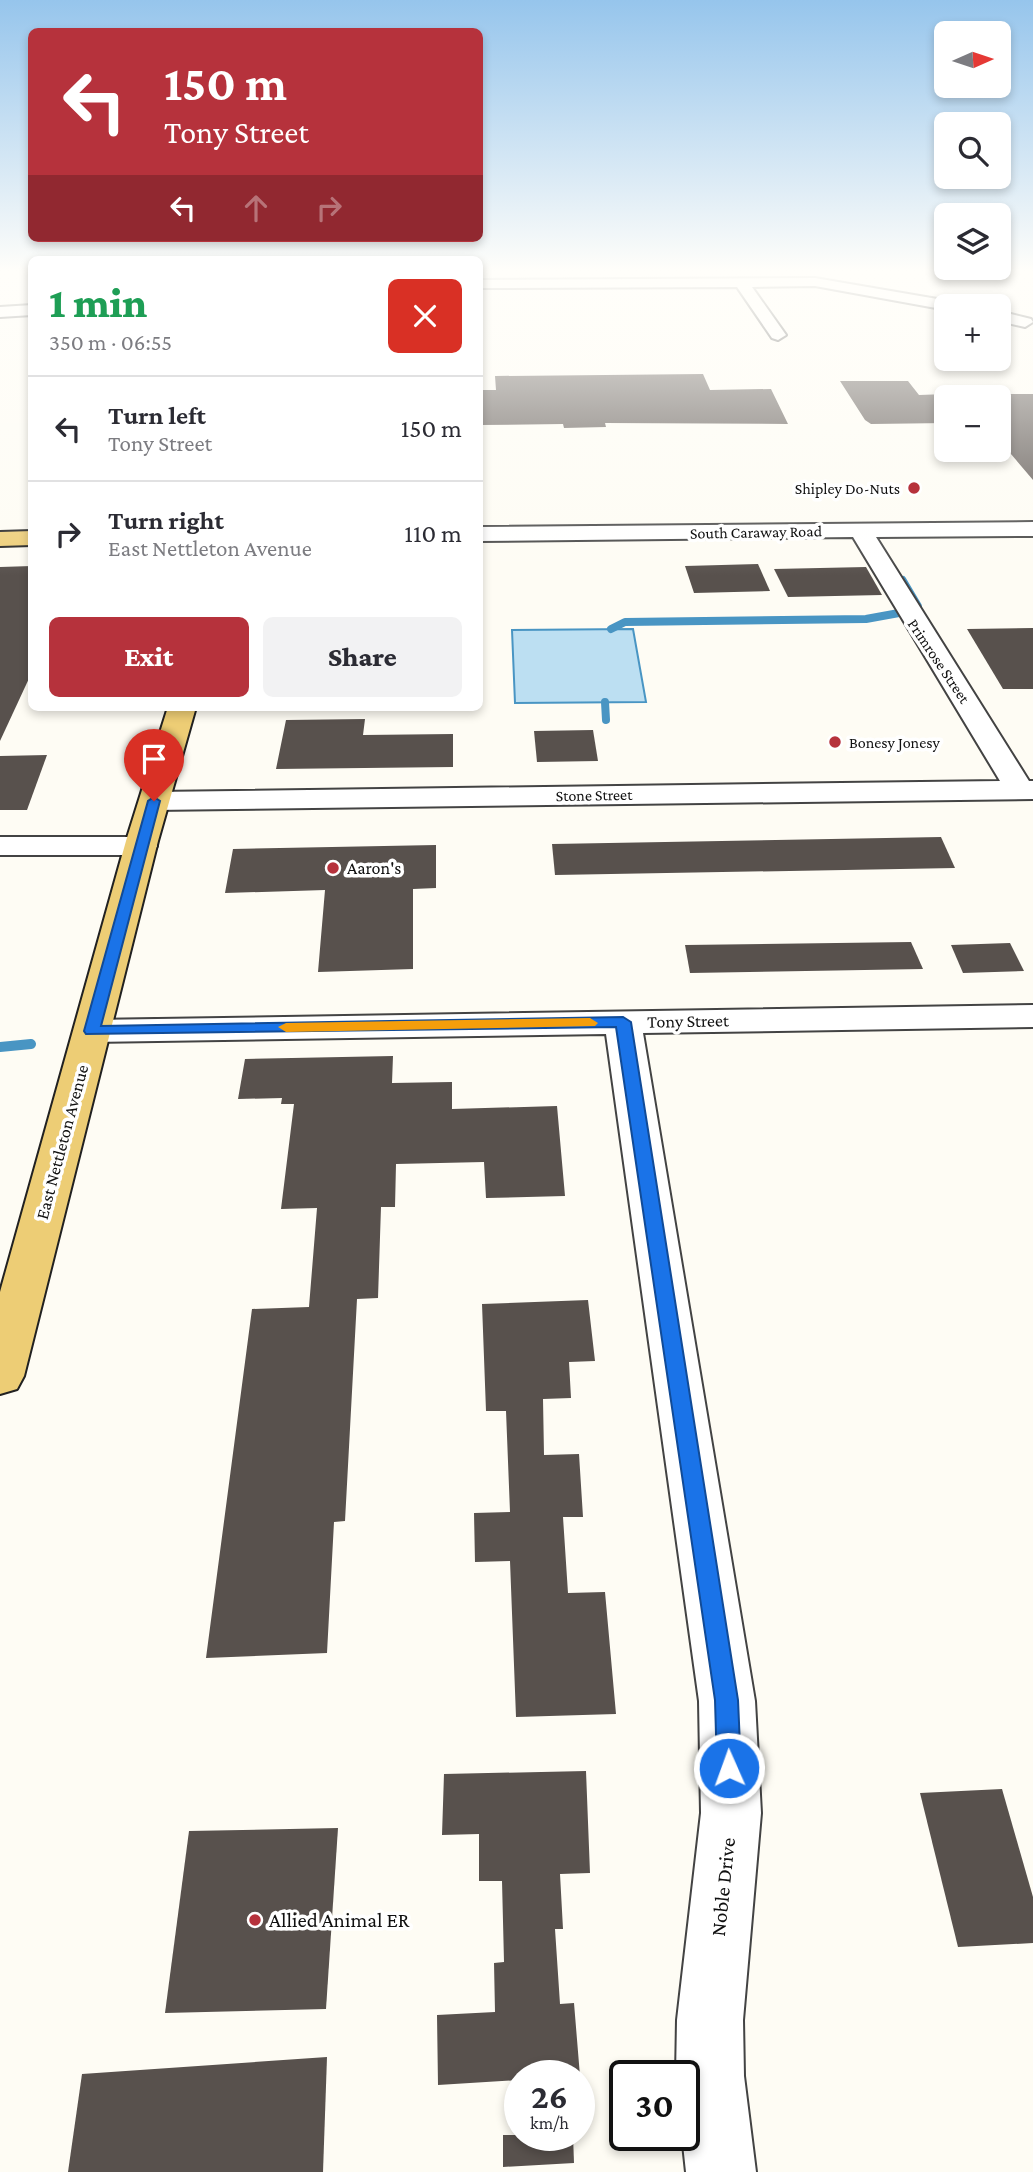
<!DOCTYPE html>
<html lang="en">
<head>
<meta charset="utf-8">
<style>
  :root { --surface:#fff; --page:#f2f2f3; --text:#2b2b33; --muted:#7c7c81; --line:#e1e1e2; --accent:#b6323c }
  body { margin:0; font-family:"Crimson Pro",serif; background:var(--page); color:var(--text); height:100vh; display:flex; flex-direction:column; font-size:26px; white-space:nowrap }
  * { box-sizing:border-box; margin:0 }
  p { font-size:23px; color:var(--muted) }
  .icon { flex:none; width:38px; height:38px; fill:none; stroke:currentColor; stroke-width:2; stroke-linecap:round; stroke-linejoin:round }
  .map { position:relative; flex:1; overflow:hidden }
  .sheet { position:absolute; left:28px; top:256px; width:455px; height:455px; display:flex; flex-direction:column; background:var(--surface); border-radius:10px; box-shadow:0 4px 10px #0003 }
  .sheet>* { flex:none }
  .hud { position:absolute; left:28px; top:28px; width:455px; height:214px; border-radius:10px; box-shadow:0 4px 10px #0003; background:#b6323c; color:#fff; overflow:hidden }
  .needle { width:46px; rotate:87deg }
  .controls { position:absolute; left:934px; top:21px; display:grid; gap:14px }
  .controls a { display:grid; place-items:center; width:77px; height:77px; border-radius:10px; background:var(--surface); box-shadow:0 4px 10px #0003; font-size:35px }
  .speed { position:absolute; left:504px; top:2060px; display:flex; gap:14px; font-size:35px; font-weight:700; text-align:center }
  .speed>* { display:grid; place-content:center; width:91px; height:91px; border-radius:50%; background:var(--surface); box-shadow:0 4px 10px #0003; line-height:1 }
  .speed small { font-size:18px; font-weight:400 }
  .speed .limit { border:4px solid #111; border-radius:10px; background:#fff; color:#111 }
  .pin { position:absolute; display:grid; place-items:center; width:60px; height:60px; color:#fff; margin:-72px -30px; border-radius:50% 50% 50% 0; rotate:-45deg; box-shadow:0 0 7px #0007 }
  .pin .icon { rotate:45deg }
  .me { position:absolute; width:77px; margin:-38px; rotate:358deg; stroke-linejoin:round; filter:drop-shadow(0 0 5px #0008) }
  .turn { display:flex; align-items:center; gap:24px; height:147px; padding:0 21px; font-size:32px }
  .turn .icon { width:91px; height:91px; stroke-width:2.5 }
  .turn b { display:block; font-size:49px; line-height:60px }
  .lanes { display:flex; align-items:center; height:66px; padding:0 21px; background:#0003; justify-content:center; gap:35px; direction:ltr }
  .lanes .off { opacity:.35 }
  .round { display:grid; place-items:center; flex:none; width:74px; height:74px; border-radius:10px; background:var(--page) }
  .overview { display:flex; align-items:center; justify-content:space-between; height:119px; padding:0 21px }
  h1 { font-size:42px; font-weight:800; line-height:52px; color:#1e9e55 }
  .action { display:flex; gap:14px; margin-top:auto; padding:14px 21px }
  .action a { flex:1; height:80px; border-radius:10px; background:var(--accent); color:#fff; font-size:28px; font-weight:800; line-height:80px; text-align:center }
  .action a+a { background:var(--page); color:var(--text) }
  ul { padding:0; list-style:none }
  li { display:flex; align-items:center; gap:21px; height:105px; padding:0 21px; border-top:2px solid var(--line) }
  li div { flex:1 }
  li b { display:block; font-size:26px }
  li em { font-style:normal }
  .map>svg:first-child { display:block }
</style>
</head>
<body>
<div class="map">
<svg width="1033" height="2172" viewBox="0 0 1033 2172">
  <rect width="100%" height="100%" fill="#fefcf4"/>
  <polygon fill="#bcdff2" stroke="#4995c3" stroke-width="2" points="633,629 646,702 515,703 512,630"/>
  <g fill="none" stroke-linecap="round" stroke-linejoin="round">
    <g stroke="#4995c3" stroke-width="6">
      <polyline points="903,579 919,606 916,609"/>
      <polyline points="893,614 899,613"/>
    </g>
    <g stroke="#4995c3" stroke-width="8">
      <polyline points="611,629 625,622 866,619 899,613"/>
      <polyline points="605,702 606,720"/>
    </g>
    <polyline stroke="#4995c3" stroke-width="10" points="0,1047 31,1044"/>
  </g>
  <g fill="#58514d">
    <polygon points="703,374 710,390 771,389 788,424 605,423 606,427 564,428 563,424 480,425 480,390 496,390 495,376"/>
    <polygon points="840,381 908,381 919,395 947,394 947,423 871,424 865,420"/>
    <polygon points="961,394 1033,394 1033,480 999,440 999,397 963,397"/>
    <polygon points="758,564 770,591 694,593 685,566"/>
    <polygon points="32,566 32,672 0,741 0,567"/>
    <polygon points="866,567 882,595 788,597 774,569"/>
    <polygon points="1033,628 1033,689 1003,689 967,629"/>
    <polygon points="365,719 363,735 453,734 453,767 276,769 286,720"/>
    <polygon points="593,730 598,761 537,762 534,731"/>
    <polygon points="47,755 27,810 0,810 0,756"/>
    <polygon points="941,837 955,868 555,875 552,844"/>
    <polygon points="436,845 436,888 413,889 413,969 318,972 325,890 225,893 233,849"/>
    <polygon points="911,942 923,969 690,973 685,945"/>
    <polygon points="1010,943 1024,971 963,973 951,945"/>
    <polygon points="393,1056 392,1083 452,1082 452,1109 557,1106 565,1196 486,1198 484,1162 396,1164 395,1207 381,1207 378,1298 357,1299 345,1521 334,1522 327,1653 206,1658 252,1309 309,1307 317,1208 281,1209 294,1104 281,1104 282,1098 238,1099 245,1059"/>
    <polygon points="588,1300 595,1361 569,1362 571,1398 543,1399 544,1455 579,1454 583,1517 563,1517 568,1593 605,1592 616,1714 516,1717 510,1561 475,1562 474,1513 510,1512 506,1411 486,1411 482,1304"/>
    <polygon points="586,1771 590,1873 560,1874 563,1929 555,1929 560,2004 574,2003 580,2076 520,2076 520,2080 438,2085 437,2015 495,2012 494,1963 504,1962 502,1881 479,1881 479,1834 442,1835 444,1774"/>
    <polygon points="1002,1789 1033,1897 1033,1943 958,1947 920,1793"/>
    <polygon points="338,1828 326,2009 165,2013 189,1831"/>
    <polygon points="327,2057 323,2172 68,2172 82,2074"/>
    <polygon points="503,2135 573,2135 574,2163 503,2167"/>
  </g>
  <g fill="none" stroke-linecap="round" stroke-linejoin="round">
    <defs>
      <g id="minor">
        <polygon points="815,278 949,301 957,306 947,306 947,310 815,286 752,287 786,335 778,340 772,338 737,287 480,288 480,280"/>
        <polygon points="32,305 32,315 0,317 0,307"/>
        <polygon points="999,311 1031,319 1033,322 1025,327 999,321"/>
        <polygon points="1033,522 1033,536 876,537 1029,781 1033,781 1033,799 154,810 143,807 139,801 143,795 154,792 1000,781 853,537 480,541 480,527"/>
        <polygon points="0,837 141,837 152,839 157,846 152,853 141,855 0,855"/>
        <polygon points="1033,1005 1033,1027 643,1033 755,1701 761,1813 743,2020 744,2076 756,2172 686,2172 682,2135 684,2076 676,2076 677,2020 701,1813 699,1701 606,1034 92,1042 79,1039 74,1031 79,1023 92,1020"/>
      </g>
      <g id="major">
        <polygon points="32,531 32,545 0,546 0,532"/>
        <polygon points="168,707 196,707 158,841 24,1376 17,1389 0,1394 0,1292 126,841"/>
      </g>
    </defs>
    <use href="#minor" stroke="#434343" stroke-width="4"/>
    <use href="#major" stroke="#212121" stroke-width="4"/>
    <use href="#minor" fill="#fff" fill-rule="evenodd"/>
    <use href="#major" fill="#edcd75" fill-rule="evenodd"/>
  </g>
  <linearGradient id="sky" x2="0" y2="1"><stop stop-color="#96c5ec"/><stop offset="0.47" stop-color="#fffefa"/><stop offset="1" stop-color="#fffefa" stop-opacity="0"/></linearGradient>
  <rect width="1033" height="576" fill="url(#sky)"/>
  <polygon fill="#1a73e8" stroke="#114b97" stroke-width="2" points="154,797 160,801 101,1026 623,1017 631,1022 738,1700 741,1768 738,1776 729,1780 720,1776 717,1768 715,1700 616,1027 86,1034 84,1031 148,801"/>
  <polygon fill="#f59e0b" points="590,1018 598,1023 595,1026 286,1032 278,1027 286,1023"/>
  <g fill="#b6323c" stroke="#fff" stroke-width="2.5">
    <circle cx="914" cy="488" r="7"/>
    <circle cx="835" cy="742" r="7"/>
    <circle cx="333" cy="868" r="7"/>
    <circle cx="255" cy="1920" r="7"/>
  </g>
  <g text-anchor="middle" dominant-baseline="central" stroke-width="7" stroke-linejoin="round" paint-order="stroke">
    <g font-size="16" fill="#101010" stroke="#fff" text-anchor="end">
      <text x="900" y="488">Shipley Do-Nuts</text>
      <text x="849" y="742" text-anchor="start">Bonesy Jonesy</text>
    </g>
    <g font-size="16" fill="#101010" stroke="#fff">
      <text transform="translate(756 532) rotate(-1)">South Caraway Road</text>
      <text transform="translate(939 661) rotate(56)">Primrose Street</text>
      <text transform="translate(594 795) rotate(-1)">Stone Street</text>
    </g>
    <g font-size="18" fill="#101010" stroke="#fff" text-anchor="start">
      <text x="347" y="868">Aaron's</text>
    </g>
    <g font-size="18" fill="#101010" stroke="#fff">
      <text transform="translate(688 1021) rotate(-1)">Tony Street</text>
      <text transform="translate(62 1142) rotate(-75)">East Nettleton Avenue</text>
    </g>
    <g font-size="21" fill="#101010" stroke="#fff">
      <text transform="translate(723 1887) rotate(-84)">Noble Drive</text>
    </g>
    <g font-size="21" fill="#101010" stroke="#fff" text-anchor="start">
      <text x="269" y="1920">Allied Animal ER</text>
    </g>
  </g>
</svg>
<div class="controls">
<a><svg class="needle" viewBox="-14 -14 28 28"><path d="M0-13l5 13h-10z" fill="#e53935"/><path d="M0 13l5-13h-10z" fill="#7c7c81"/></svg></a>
<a><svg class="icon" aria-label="search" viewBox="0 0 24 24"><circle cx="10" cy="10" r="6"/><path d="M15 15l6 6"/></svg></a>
<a><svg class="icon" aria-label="layers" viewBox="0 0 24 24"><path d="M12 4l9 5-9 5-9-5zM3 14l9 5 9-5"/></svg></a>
<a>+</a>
<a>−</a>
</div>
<div class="speed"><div>26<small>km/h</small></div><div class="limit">30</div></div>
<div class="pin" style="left:154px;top:801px;background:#d93025"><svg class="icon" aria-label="arrive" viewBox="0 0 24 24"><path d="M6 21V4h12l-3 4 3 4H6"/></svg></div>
<svg class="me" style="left:729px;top:1768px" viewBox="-20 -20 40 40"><circle r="17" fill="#1a73e8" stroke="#fff" stroke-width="3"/><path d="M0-11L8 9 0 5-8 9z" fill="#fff"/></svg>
<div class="hud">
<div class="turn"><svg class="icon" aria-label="left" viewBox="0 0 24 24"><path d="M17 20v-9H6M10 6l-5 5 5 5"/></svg><div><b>150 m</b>Tony Street</div></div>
<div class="lanes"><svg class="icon" aria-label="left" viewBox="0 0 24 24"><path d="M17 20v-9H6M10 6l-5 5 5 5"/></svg><svg class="icon off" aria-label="ahead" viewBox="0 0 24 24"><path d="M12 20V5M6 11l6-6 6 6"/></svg><svg class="icon off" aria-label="right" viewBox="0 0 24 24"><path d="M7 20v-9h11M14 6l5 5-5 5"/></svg></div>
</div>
<section class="sheet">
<div class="overview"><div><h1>1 min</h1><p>350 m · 06:55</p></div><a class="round" style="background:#d93025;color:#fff"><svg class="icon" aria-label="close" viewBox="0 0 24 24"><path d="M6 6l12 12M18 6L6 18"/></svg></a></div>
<ul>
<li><svg class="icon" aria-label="left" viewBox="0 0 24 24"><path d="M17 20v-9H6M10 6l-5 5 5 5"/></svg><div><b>Turn left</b><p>Tony Street</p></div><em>150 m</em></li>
<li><svg class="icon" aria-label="right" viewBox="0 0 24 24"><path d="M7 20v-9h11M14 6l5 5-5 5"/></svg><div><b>Turn right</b><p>East Nettleton Avenue</p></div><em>110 m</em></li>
</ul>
<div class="action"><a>Exit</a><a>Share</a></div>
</section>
</div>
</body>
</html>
